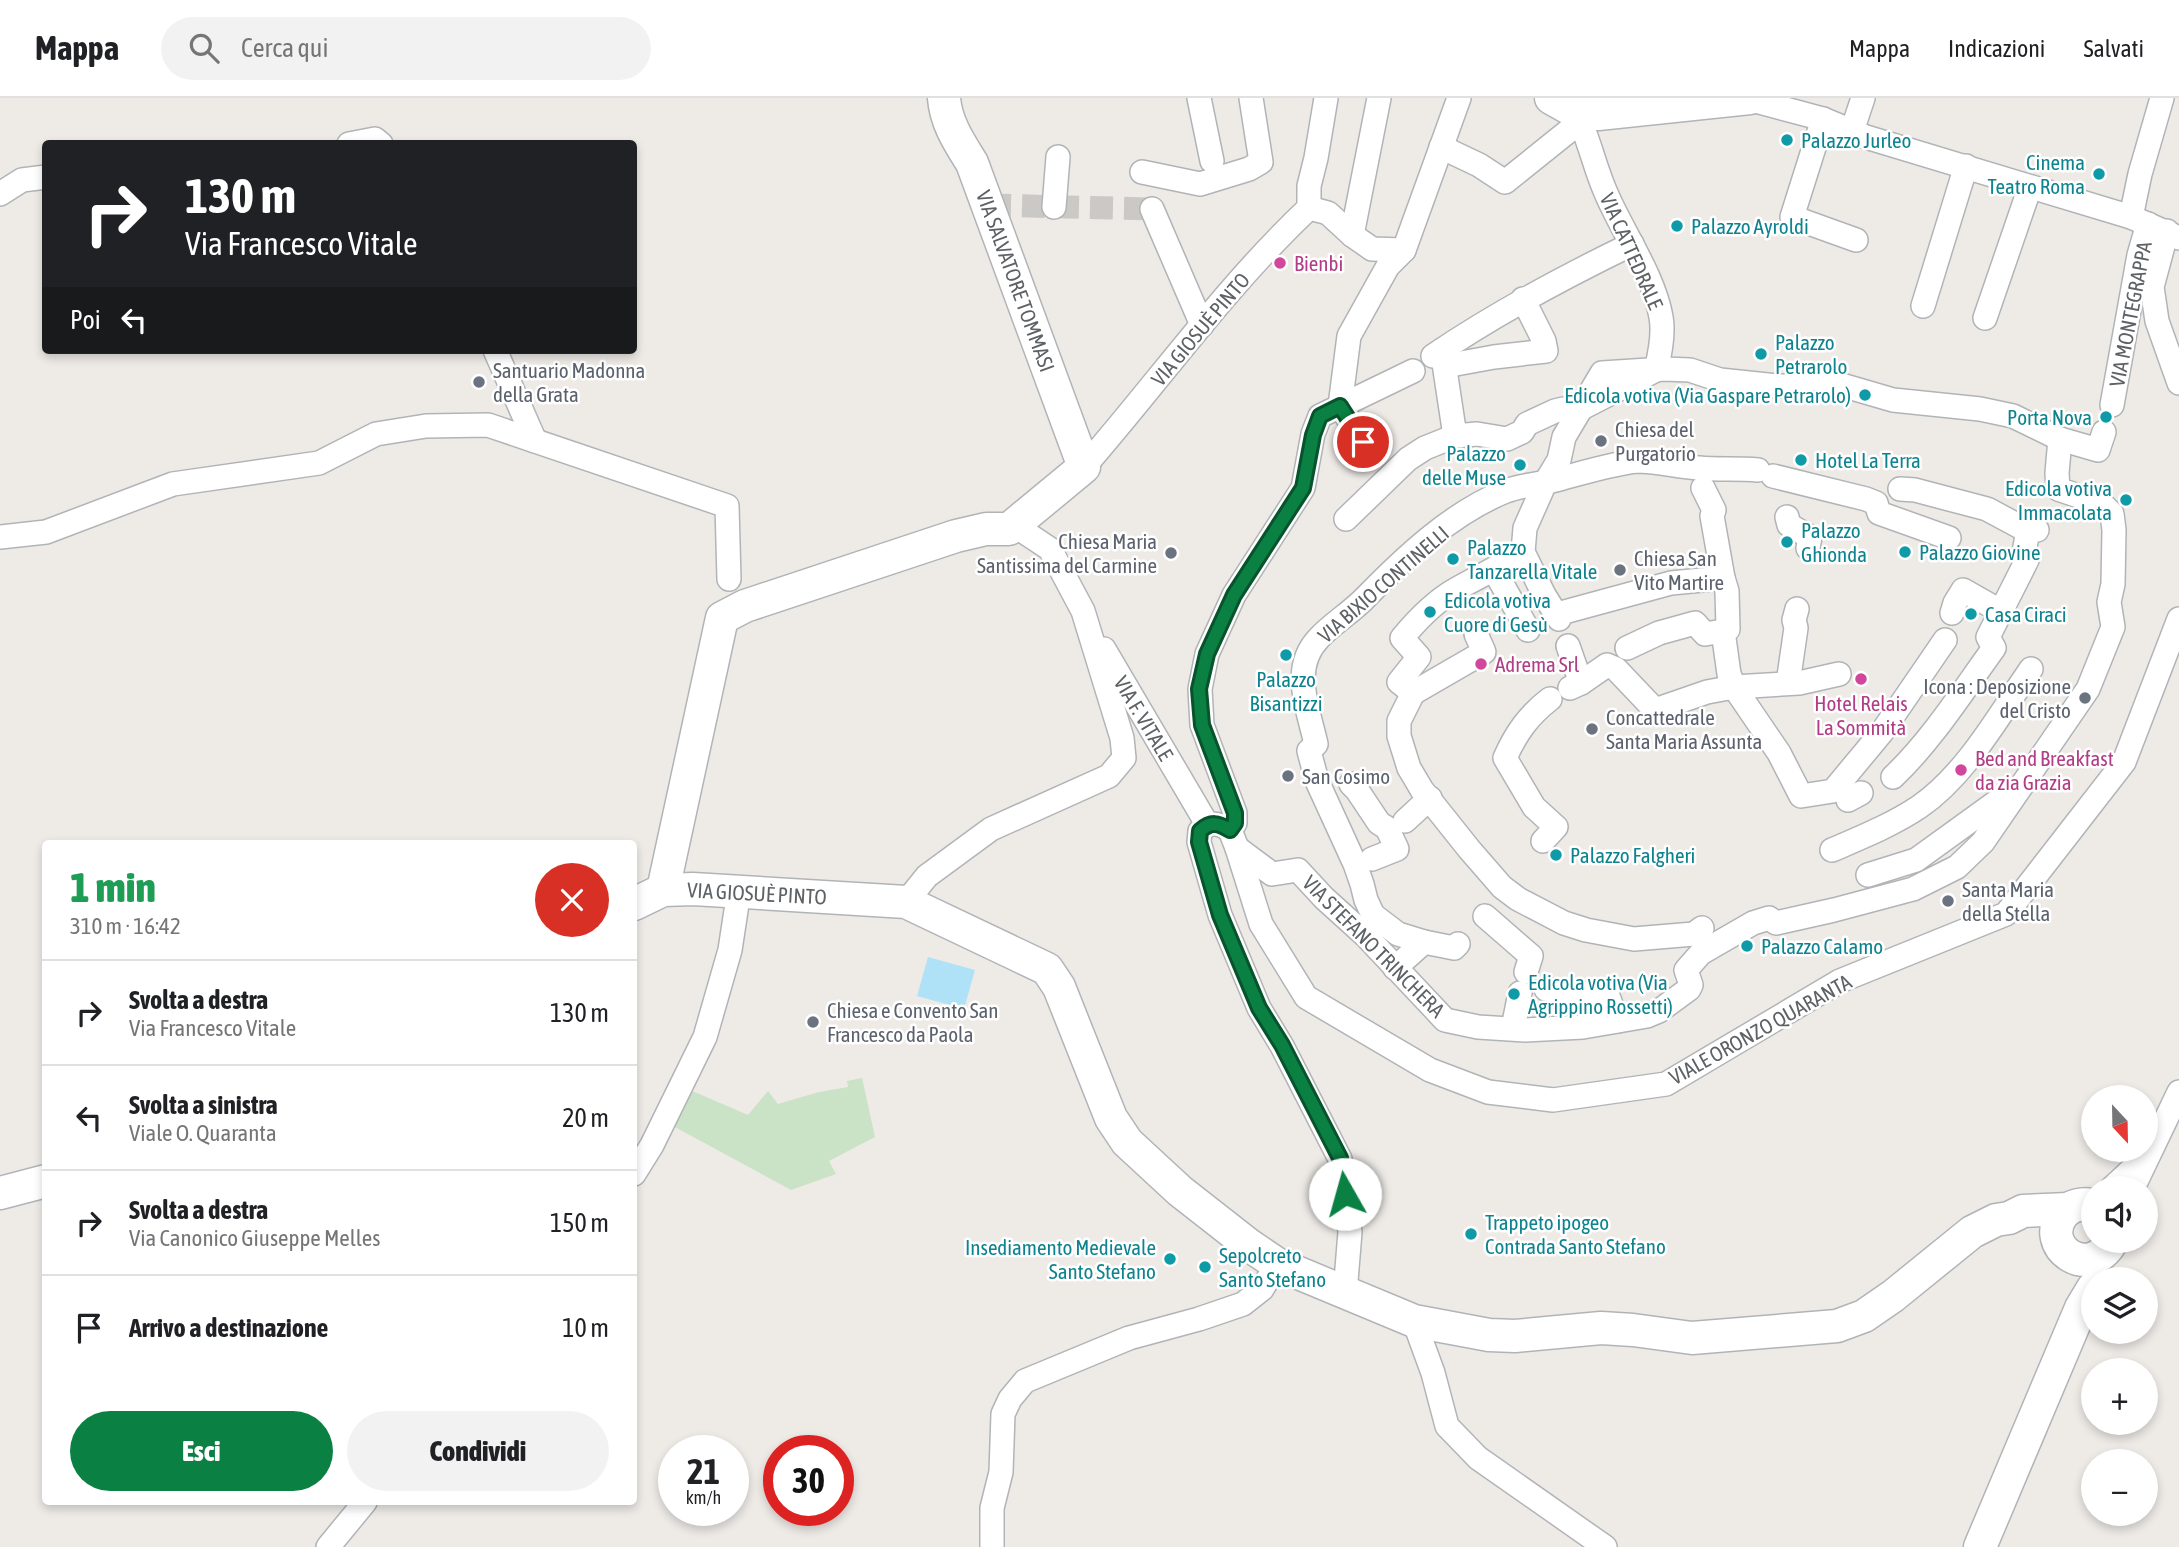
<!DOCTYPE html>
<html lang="it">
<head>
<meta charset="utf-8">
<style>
  :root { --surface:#fff; --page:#f2f2f2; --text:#202124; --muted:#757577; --line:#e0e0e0; --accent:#0b8043 }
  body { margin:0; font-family:"Asap Condensed",sans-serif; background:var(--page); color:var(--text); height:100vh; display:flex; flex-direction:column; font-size:26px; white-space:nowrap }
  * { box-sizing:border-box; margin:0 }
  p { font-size:23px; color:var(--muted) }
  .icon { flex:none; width:38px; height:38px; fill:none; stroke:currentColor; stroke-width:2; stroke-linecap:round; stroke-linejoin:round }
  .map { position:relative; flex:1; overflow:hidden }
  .details { position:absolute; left:42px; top:742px; width:595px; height:665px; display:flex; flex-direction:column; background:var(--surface); border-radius:7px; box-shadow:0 4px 10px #0003 }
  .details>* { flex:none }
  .top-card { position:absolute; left:42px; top:42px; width:595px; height:214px; border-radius:7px; box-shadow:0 4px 10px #0003; background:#202124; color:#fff; overflow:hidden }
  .needle { width:46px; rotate:158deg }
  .tools { position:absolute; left:2081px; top:987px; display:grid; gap:14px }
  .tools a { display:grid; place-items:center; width:77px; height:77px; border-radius:50%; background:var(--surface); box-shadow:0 4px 10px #0003; font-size:35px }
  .speed { position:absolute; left:658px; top:1337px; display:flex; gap:14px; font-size:35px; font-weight:700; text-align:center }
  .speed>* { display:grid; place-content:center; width:91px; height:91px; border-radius:50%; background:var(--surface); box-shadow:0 4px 10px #0003; line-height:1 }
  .speed small { font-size:18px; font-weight:400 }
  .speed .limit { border:10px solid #d22; background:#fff; color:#111 }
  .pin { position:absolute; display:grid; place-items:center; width:60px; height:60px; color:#fff; margin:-30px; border:4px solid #fff; border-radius:50%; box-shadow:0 2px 7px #0007 }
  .me { position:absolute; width:77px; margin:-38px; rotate:353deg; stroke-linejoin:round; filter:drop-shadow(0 0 5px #0008) }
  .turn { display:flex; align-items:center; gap:24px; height:147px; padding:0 28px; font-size:32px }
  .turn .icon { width:91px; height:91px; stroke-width:2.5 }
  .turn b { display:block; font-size:49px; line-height:60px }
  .then { display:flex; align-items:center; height:66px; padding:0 28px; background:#0003; gap:14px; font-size:26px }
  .round { display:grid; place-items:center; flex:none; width:74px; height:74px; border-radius:37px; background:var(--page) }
  .summary { display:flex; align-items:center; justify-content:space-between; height:119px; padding:0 28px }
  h1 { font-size:42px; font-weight:800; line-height:52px; color:#1e9e55 }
  .cta { display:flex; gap:14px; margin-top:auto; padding:14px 28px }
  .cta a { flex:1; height:80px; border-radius:42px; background:var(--accent); color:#fff; font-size:28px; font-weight:800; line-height:80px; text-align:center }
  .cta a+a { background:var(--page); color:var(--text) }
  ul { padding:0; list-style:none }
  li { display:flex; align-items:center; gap:21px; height:105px; padding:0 28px; border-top:2px solid var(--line) }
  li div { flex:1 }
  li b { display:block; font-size:26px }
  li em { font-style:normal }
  header { display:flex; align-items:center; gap:42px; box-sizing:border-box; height:98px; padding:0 35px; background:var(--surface); border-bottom:2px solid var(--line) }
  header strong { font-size:33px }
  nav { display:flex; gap:38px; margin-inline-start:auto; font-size:24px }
  .search { width:490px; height:63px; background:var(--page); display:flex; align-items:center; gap:18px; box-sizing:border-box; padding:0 24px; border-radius:38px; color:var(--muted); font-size:26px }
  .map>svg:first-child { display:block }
</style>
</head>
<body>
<header>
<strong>Mappa</strong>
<div class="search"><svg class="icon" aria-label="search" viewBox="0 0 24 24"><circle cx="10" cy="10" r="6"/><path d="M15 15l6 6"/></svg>Cerca qui</div>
<nav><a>Mappa</a><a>Indicazioni</a><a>Salvati</a></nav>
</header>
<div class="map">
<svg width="2179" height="1449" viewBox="0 0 2179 1449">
  <rect width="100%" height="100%" fill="#eeebe7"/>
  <polygon fill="#cae3c6" points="862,980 875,1039 829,1063 836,1076 791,1092 673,1028 690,992 748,1017 768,993 778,1006 819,994 848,989 847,983"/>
  <polygon fill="#afe2f6" points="928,859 975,872 964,911 917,898"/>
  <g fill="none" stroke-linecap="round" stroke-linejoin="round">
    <polyline stroke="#cac9c6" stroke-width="23" stroke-dasharray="23 11" stroke-linecap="butt" points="988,107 1152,111"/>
    <defs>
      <g id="street">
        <polyline points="1199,0 1212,63"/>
        <polyline points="1748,1 1823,21 1866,39 2131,119 2179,140"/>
        <path d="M1576,14C1589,40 1594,68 1606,95C1622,133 1654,178 1661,219C1664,235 1660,256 1656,272L1580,311"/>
        <polyline points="1823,21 1792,119 1856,142"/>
        <polyline points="1852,33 1863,0"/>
        <polyline points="349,46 375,41 381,46"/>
        <polyline points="1441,49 1479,67 1505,84 1581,23"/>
        <polyline points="1142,74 1200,86 1249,71 1261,64 1251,0"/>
        <polyline points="0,96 22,82 46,79"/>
        <polyline points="1054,109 1058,59"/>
        <polyline points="1309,110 1309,88 1316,60 1326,0"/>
        <polyline points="1152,111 1202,227"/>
        <polyline points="2131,119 2140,76 2162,0"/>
        <polyline points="2167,133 2152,189 2157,223 2179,285"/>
        <polyline points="1352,137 1379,0"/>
        <polyline points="1923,208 1966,68"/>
        <polyline points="1985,220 2030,89"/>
        <polyline points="495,252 535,343"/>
        <polyline points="1442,252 1455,338 1477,336 1507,341 1522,334 1527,326 1555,313 1563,311 1579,313"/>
        <path d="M1433,258C1496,215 1562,180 1632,146"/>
        <polyline points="1445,268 1494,259 1546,253 1544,243 1523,201"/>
        <polyline points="2112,307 2139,157 2148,126"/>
        <polyline points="1340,308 1349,238 1388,168 1404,152 1459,0"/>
        <polyline points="1340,308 1363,344"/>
        <path d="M1084,369C1159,283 1226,188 1309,110L1328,115L1352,137L1372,151L1404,152"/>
        <polyline points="1773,378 1866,401 1876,405 1879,415 1949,440"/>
        <polyline points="1703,390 1714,412 1712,418 1723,480 1727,493 1728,531 1723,533 1729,576 1734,589 1779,655 1801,698 1833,693 1882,634 1945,542"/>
        <polyline points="1900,391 1915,392 1987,411 2028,433"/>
        <polyline points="1787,419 1789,427 1810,439 1808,450"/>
        <polyline points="1346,421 1408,361 1425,350 1455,338"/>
        <polyline points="0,439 46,434 173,386 319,365 376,336 426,328 488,327 727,408 729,481"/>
        <path d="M1523,454C1501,468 1478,479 1455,492C1434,504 1417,522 1402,540L1419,559L1399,584L1413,595L1399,623V638L1409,670L1422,692L1469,751L1502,789L1518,801L1564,825L1586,832L1634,841L1694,836L1702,830"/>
        <polyline points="1494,472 1528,532"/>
        <polyline points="1952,515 1955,505 1963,492 2000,513"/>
        <polyline points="1557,516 1671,485 1723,480"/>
        <polyline points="1559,521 1544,497 1523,454 1525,430 1545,385 1559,362 1564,339 1602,275 1664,271 1690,272 1720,282 1777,288 1787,288 1812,281 1821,281 1893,302 1980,311 2013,318 2060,341 2098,352 2104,334"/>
        <polyline points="1568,548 1581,585"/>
        <polyline points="1627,550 1659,535 1695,525 1705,536 1723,533"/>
        <polyline points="1104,551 1207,726"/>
        <polyline points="1788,585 1796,530 1794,522 1797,511"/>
        <polyline points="1570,590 1581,585 1607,567 1616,571 1655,612 1707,594 1734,589 1799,585 1839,576"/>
        <polyline points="1413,595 1484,554 1476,536"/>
        <path d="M1893,679C1932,642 1962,594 1994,550L1988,539L2027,462L2024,454L2028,433L2037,432"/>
        <polyline points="1351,686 1357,692 1379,725 1387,730 1397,751 1372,761"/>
        <polyline points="1848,702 1861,695"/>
        <polyline points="1405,723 1430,700"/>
        <polyline points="1230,732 1237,750 1261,826 1306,899 1430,972 1488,994 1553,1002 1666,986 1840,883 2006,816 2124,664 2179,521"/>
        <polyline points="1230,732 1235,725 1235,715 1202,627 1200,591 1207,556 1234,497 1303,390 1313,336 1320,318 1413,273"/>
        <path d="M1230,732C1218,725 1211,723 1200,733L1199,744L1220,817L1259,910L1282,948L1340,1061L1350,1134L1345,1195"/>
        <path d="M1543,743L1556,729L1534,709L1505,660C1516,635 1529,617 1550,601"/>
        <polyline points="1237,750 1272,776 1298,772 1324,800 1366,838 1445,922 1478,929 1525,932 1583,929 1647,918 1659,913 1689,891 1691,887 1686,872 1701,855 1753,825 1769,820 1776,825 1834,812 1913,791 1957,769 1983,744 2088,591 2113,529 2109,504 2113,486 2114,432 2112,416 2102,406 2058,391 2057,375 2060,341"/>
        <path d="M1832,752C1862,739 1892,727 1919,709C1966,677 1999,617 2031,571"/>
        <polyline points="1868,777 1916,762 1999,702 2010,703"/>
        <polyline points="906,804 927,778 991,731 1109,678 1124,660 1122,640 1083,513 1050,451 1014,427"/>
        <polyline points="1373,817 1398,836 1424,844"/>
        <polyline points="1485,818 1531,858 1526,874"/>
        <path d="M1366,838L1372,826L1373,817L1366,802L1362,786L1355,766L1317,683L1309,653L1316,646C1308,610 1290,570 1319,540C1333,525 1352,514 1367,498C1406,458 1453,414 1506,393C1525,386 1544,386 1563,380C1582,375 1622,363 1641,363C1660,364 1680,369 1699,370C1718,372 1738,370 1758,372"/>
        <polyline points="1395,870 1424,844 1454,850 1458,846"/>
        <polyline points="1546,891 1581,896 1607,895 1617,923"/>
        <polyline points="1513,930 1520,895"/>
        <polyline points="634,1076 652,1047 705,939 730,852 739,793"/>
        <polyline points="2112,1090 2141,1063"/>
        <polyline points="2133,1090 2179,994"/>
        <polyline points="1414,1223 1433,1275 1447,1328 1478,1360 1605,1449"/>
        <polyline points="328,1449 365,1404"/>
        <polyline points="992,1449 992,1410 1001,1374 1003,1316 1010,1301 1025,1283 1129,1240 1199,1221 1243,1206 1262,1191 1277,1166"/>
      </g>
      <g id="secondary">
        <polyline points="1551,0 1576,14 1598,16 1750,0"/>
        <path d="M663,792L722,520L745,508L956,438L986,431H1009L1084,369L972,65C959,44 946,25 944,0"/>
        <polyline points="634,806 663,792 693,791 906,804 1047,871 1059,889 1111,1020 1127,1044 1180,1093 1249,1147 1277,1166 1414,1223 1489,1237 1515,1238 1601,1230 1633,1232 1692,1240 1837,1228 1864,1218 1893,1198 1972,1134 1996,1122 2009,1120 2023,1113 2068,1111"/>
        <polyline points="0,1095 46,1083"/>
        <path d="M2093,1107C2082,1105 2071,1107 2063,1116C2038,1148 2089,1185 2112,1143"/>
        <polyline points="1980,1449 2081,1210 2093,1190"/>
      </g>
    </defs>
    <use href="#street" stroke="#b1b4b7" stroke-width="26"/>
    <use href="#secondary" stroke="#b1b4b7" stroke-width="35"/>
    <use href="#street" stroke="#fff" stroke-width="23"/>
    <use href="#secondary" stroke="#fff" stroke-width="32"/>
  </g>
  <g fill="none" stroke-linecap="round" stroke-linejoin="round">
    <defs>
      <path id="route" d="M1345,1096L1340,1060L1282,947L1259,910L1220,817L1199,744L1200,733C1211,723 1218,725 1230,732L1235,725V715L1202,627L1199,591L1207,556L1234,497L1303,390L1313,337L1320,318L1340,308L1363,344"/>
    </defs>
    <use href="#route" stroke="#07532c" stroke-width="18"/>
    <use href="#route" stroke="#0b8043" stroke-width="12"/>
  </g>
  <g fill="#0f9aa8" stroke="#fff" stroke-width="2.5">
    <circle cx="1787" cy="42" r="7"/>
    <circle cx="2099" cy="76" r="7"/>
    <circle cx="1677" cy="128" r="7"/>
    <circle cx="1761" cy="256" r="7"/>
    <circle cx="1865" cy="297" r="7"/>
    <circle cx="2106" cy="319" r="7"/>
    <circle cx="1801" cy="362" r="7"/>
    <circle cx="1520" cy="367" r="7"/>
    <circle cx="2126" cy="402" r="7"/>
    <circle cx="1787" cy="444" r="7"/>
    <circle cx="1905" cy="454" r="7"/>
    <circle cx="1453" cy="461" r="7"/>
    <circle cx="1430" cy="514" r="7"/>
    <circle cx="1971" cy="516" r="7"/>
    <circle cx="1286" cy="557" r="7"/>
    <circle cx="1556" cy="757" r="7"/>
    <circle cx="1747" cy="848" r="7"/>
    <circle cx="1514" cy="896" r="7"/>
    <circle cx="1471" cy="1136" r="7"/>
    <circle cx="1170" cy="1161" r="7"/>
    <circle cx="1205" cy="1169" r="7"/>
  </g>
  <g fill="#d1479c" stroke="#fff" stroke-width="2.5">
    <circle cx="1280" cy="165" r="7"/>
    <circle cx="1481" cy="566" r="7"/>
    <circle cx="1861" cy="581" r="7"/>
    <circle cx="1961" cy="672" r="7"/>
  </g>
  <g fill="#6b7280" stroke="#fff" stroke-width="2.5">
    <circle cx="479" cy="284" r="7"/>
    <circle cx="1601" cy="343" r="7"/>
    <circle cx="1171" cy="455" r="7"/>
    <circle cx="1620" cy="472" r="7"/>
    <circle cx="2085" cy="600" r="7"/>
    <circle cx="1592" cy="631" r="7"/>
    <circle cx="1288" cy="678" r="7"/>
    <circle cx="1948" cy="803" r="7"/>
    <circle cx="813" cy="924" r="7"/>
  </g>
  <g text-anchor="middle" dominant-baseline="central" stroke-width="5" stroke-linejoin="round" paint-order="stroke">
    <g font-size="21" fill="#0d838f" stroke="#fff" text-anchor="start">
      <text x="1801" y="42">Palazzo Jurleo</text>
      <text x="2085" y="64" text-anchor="end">Cinema<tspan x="2085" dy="24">Teatro Roma</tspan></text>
      <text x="1691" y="128">Palazzo Ayroldi</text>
      <text x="1775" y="244">Palazzo<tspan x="1775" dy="24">Petrarolo</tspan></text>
      <text x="1851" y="297" text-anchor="end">Edicola votiva (Via Gaspare Petrarolo)</text>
      <text x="2092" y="319" text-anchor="end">Porta Nova</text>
      <text x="1506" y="355" text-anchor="end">Palazzo<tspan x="1506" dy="24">delle Muse</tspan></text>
      <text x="1815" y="362">Hotel La Terra</text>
      <text x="2112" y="390" text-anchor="end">Edicola votiva<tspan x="2112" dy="24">Immacolata</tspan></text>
      <text x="1801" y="432">Palazzo<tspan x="1801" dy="24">Ghionda</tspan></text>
      <text x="1467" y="449">Palazzo<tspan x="1467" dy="24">Tanzarella Vitale</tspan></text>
      <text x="1919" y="454">Palazzo Giovine</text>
      <text x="1444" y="502">Edicola votiva<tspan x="1444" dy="24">Cuore di Gesù</tspan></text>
      <text x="1985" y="516">Casa Ciraci</text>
      <text x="1286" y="581" text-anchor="middle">Palazzo<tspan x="1286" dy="24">Bisantizzi</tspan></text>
      <text x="1570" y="757">Palazzo Falgheri</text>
      <text x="1761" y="848">Palazzo Calamo</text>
      <text x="1528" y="884">Edicola votiva (Via<tspan x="1528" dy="24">Agrippino Rossetti)</tspan></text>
      <text x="1485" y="1124">Trappeto ipogeo<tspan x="1485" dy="24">Contrada Santo Stefano</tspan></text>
      <text x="1156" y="1149" text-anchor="end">Insediamento Medievale<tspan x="1156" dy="24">Santo Stefano</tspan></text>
      <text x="1219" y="1157">Sepolcreto<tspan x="1219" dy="24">Santo Stefano</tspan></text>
    </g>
    <g font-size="21" fill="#5e6265" stroke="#fff">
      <text transform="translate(1632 153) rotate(66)">VIA CATTEDRALE</text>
      <text transform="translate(1016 183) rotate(70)">VIA SALVATORE TOMMASI</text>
      <text transform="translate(2130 216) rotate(-79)">VIA MONTEGRAPPA</text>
      <text transform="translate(1200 231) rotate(-50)">VIA GIOSUÈ PINTO</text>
      <text transform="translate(1383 486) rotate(-41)">VIA BIXIO CONTINELLI</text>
      <text transform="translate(1144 620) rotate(59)">VIA F. VITALE</text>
      <text transform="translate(757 795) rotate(3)">VIA GIOSUÈ PINTO</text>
      <text transform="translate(1374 848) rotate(45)">VIA STEFANO TRINCHERA</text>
      <text transform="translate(1760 931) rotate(-29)">VIALE ORONZO QUARANTA</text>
    </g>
    <g font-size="21" fill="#b23c85" stroke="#fff" text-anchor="start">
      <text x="1294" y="165">Bienbi</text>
      <text x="1495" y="566">Adrema Srl</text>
      <text x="1861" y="605" text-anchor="middle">Hotel Relais<tspan x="1861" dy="24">La Sommità</tspan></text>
      <text x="1975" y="660">Bed and Breakfast<tspan x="1975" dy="24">da zia Grazia</tspan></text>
    </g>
    <g font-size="21" fill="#5b616d" stroke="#fff" text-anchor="start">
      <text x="493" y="272">Santuario Madonna<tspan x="493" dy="24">della Grata</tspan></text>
      <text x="1615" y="331">Chiesa del<tspan x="1615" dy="24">Purgatorio</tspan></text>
      <text x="1157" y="443" text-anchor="end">Chiesa Maria<tspan x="1157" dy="24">Santissima del Carmine</tspan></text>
      <text x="1634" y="460">Chiesa San<tspan x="1634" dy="24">Vito Martire</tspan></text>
      <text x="2071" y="588" text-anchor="end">Icona : Deposizione<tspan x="2071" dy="24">del Cristo</tspan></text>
      <text x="1606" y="619">Concattedrale<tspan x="1606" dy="24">Santa Maria Assunta</tspan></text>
      <text x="1302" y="678">San Cosimo</text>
      <text x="1962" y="791">Santa Maria<tspan x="1962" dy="24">della Stella</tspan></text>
      <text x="827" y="912">Chiesa e Convento San<tspan x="827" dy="24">Francesco da Paola</tspan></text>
    </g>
  </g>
</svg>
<div class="tools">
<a><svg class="needle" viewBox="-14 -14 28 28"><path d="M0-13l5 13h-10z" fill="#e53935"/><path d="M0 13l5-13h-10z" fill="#757577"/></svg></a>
<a><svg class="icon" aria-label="sound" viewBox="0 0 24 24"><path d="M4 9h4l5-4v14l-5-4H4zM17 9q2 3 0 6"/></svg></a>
<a><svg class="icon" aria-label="layers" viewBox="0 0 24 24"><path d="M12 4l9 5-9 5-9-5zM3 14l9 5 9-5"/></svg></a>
<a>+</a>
<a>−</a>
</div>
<div class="speed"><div>21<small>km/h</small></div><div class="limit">30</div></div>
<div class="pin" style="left:1363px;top:344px;background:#d93025"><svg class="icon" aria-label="arrive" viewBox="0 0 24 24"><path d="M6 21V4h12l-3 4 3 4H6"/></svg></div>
<svg class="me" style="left:1345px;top:1096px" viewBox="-20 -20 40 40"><circle r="19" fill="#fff"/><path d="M0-13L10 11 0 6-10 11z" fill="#0b8043"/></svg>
<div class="top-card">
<div class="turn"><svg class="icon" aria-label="right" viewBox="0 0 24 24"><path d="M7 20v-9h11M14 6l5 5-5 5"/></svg><div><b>130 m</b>Via Francesco Vitale</div></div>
<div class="then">Poi<svg class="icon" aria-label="left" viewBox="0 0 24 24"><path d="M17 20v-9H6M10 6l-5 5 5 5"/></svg></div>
</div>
<section class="details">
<div class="summary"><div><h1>1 min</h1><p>310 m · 16:42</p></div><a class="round" style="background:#d93025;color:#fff"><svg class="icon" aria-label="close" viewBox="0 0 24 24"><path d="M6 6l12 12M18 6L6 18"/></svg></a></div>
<ul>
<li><svg class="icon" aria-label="right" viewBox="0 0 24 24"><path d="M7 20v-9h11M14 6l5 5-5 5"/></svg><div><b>Svolta a destra</b><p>Via Francesco Vitale</p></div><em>130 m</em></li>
<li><svg class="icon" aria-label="left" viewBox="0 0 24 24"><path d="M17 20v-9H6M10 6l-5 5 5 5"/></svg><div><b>Svolta a sinistra</b><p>Viale O. Quaranta</p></div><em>20 m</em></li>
<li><svg class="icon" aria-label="right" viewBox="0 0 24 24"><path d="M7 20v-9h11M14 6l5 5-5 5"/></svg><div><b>Svolta a destra</b><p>Via Canonico Giuseppe Melles</p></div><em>150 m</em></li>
<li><svg class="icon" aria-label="arrive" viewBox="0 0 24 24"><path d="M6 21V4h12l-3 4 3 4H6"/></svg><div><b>Arrivo a destinazione</b></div><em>10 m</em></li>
</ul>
<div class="cta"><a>Esci</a><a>Condividi</a></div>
</section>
</div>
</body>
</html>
